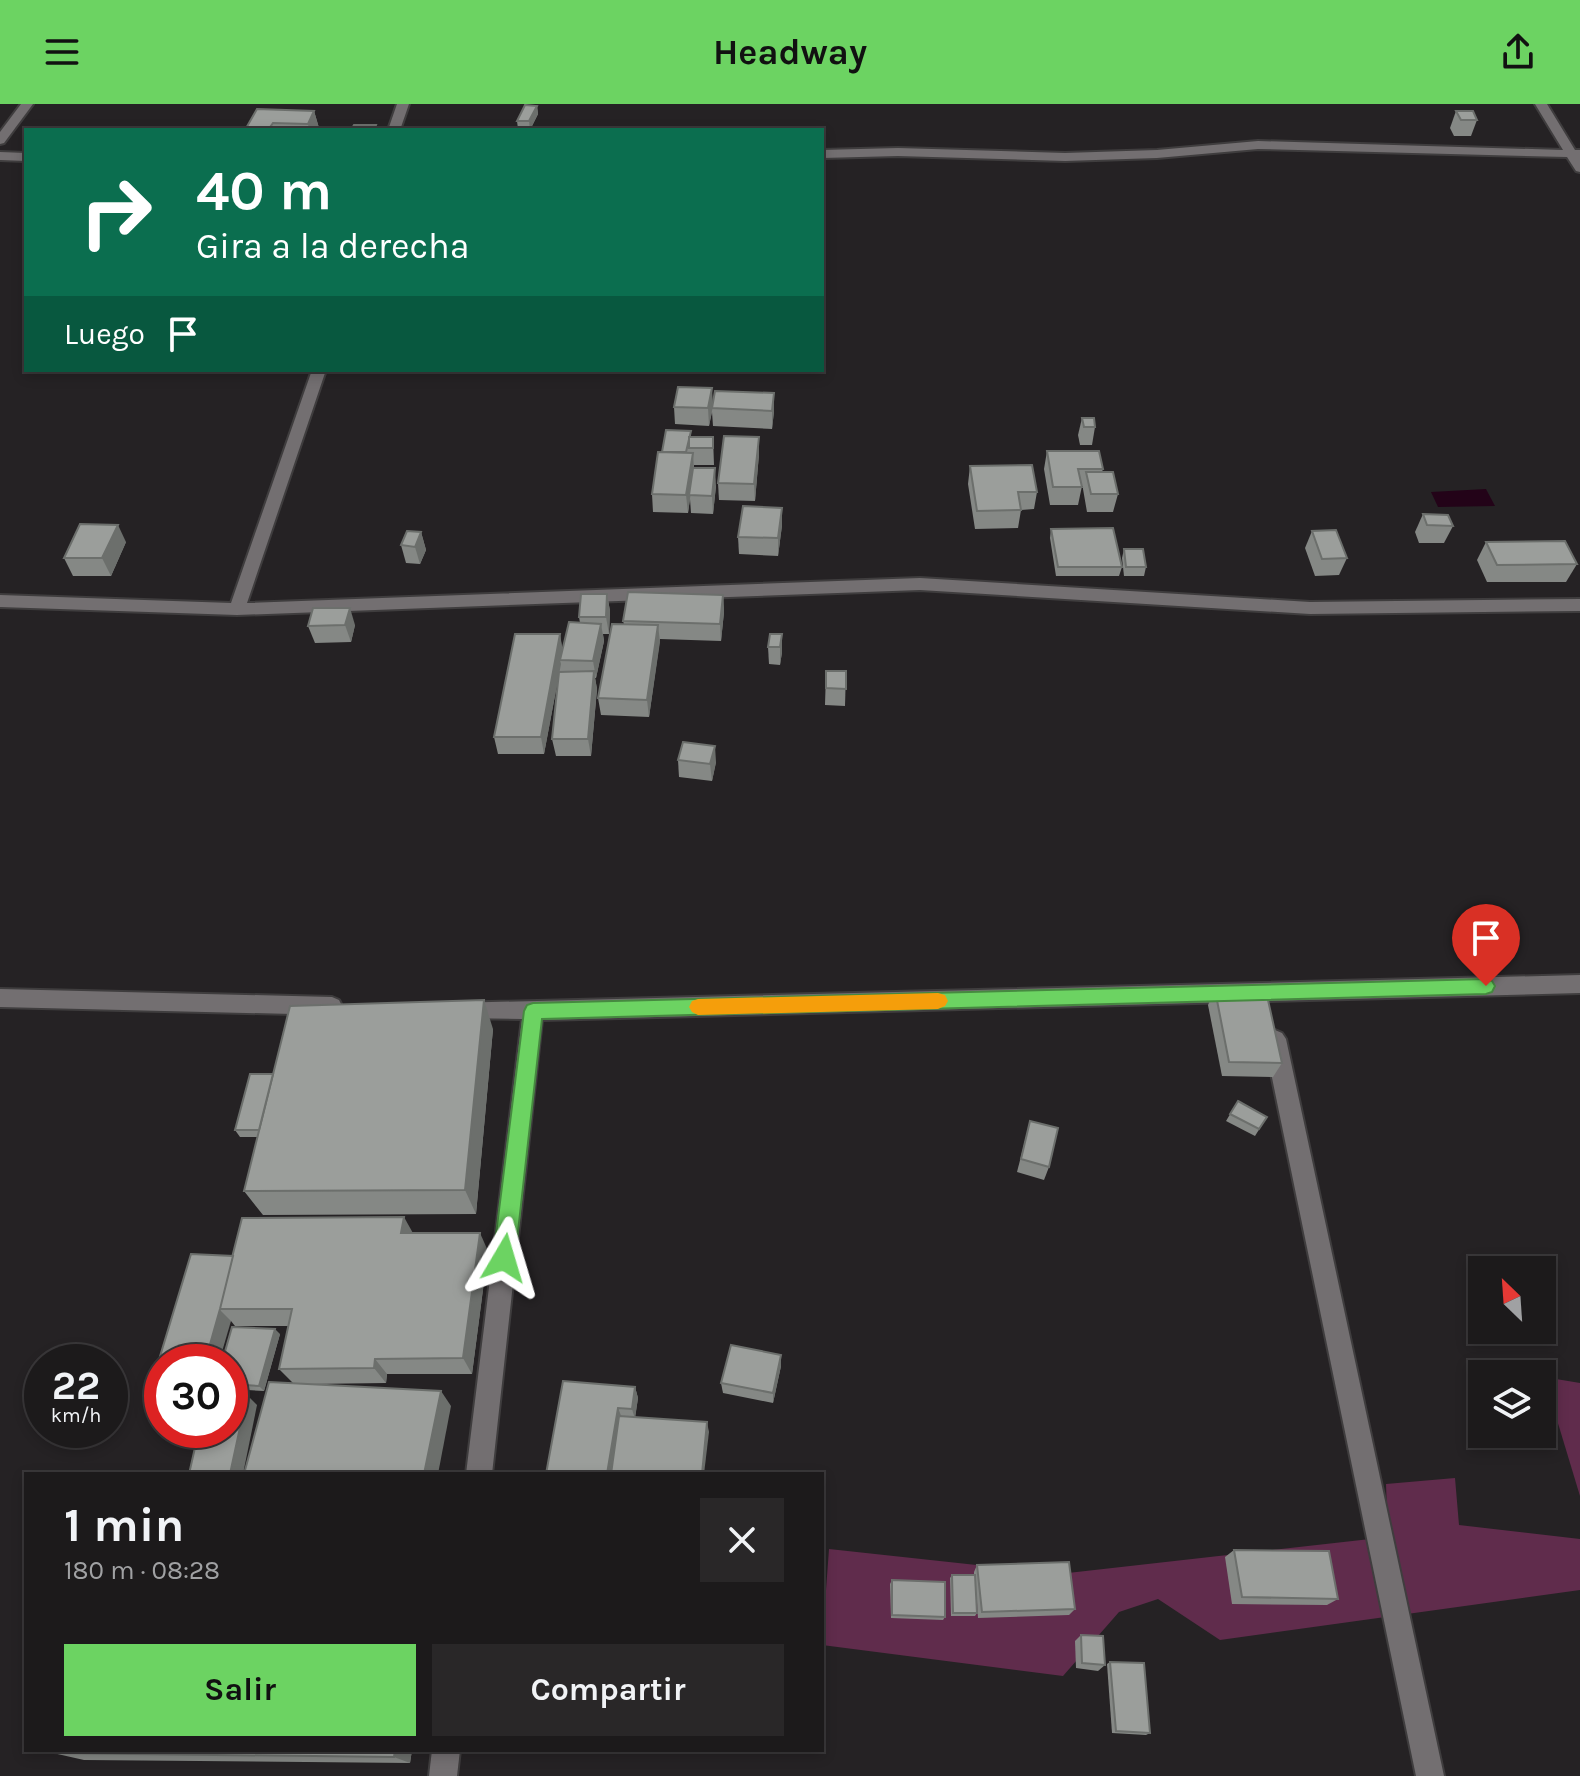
<!DOCTYPE html>
<html lang="es">
<head>
<meta charset="utf-8">
<style>
  :root { --surface:#1c1a1b; --page:#292728; --text:#f1f3f6; --muted:#a0a1a3; --line:#3a383a; --accent:#6cd362 }
  body { margin:0; font-family:Karla,sans-serif; background:var(--page); color:var(--text); height:100vh; display:flex; flex-direction:column; font-size:30px; white-space:nowrap }
  * { box-sizing:border-box; margin:0 }
  p { font-size:26px; color:var(--muted) }
  .icon { flex:none; width:44px; height:44px; fill:none; stroke:currentColor; stroke-width:2; stroke-linecap:round; stroke-linejoin:round }
  .map { position:relative; flex:1; overflow:hidden }
  .drawer { position:absolute; left:24px; top:1368px; width:800px; height:280px; display:flex; flex-direction:column; background:var(--surface); border-radius:0px; box-shadow:0 4px 12px #0003,0 0 0 2px var(--line) }
  .drawer>* { flex:none }
  .hud { position:absolute; left:24px; top:24px; width:800px; height:244px; border-radius:0px; box-shadow:0 4px 12px #0003,0 0 0 2px var(--line); background:#0b6e4f; color:#fff; overflow:hidden }
  .needle { width:52px; rotate:335deg }
  .fabs { position:absolute; left:1468px; top:1152px; display:grid; gap:16px }
  .fabs a { display:grid; place-items:center; width:88px; height:88px; border-radius:0px; background:var(--surface); box-shadow:0 4px 12px #0003,0 0 0 2px var(--line); font-size:40px }
  .speed { position:absolute; left:24px; top:1240px; display:flex; gap:16px; font-size:40px; font-weight:700; text-align:center }
  .speed>* { display:grid; place-content:center; width:104px; height:104px; border-radius:50%; background:var(--surface); box-shadow:0 4px 12px #0003,0 0 0 2px var(--line); line-height:1 }
  .speed small { font-size:20px; font-weight:400 }
  .speed .limit { border:12px solid #d22; background:#fff; color:#111 }
  .pin { position:absolute; display:grid; place-items:center; width:68px; height:68px; color:#fff; margin:-82px -34px; border-radius:50% 50% 50% 0; rotate:-45deg; box-shadow:0 0 8px #0007 }
  .pin .icon { rotate:45deg }
  .me { position:absolute; width:88px; margin:-44px; rotate:7deg; stroke-linejoin:round; filter:drop-shadow(0 0 6px #0008) }
  .turn { display:flex; align-items:center; gap:28px; height:168px; padding:0 40px; font-size:36px }
  .turn .icon { width:104px; height:104px; stroke-width:2.5 }
  .turn b { display:block; font-size:56px; line-height:68px }
  .then { display:flex; align-items:center; height:76px; padding:0 40px; background:#0003; gap:16px; font-size:30px }
  .round { display:grid; place-items:center; flex:none; width:84px; height:84px; border-radius:0px; background:var(--page) }
  .overview { display:flex; align-items:center; justify-content:space-between; height:136px; padding:0 40px }
  h1 { font-size:48px; font-weight:700; line-height:60px }
  .button { display:flex; gap:16px; margin-top:auto; padding:16px 40px }
  .button a { flex:1; height:92px; border-radius:0px; background:var(--accent); color:#111; font-size:32px; font-weight:700; line-height:92px; text-align:center }
  .button a+a { background:var(--page); color:var(--text) }
  header { display:flex; justify-content:space-between; align-items:center; height:104px; padding:0 40px; background:var(--accent); color:#111; font-size:36px; font-weight:700 }
  .map>svg:first-child { display:block }
</style>
</head>
<body>
<header><svg class="icon" aria-label="menu" viewBox="0 0 24 24"><path d="M4 6h16M4 12h16M4 18h16"/></svg>Headway<svg class="icon" aria-label="share" viewBox="0 0 24 24"><path d="M12 15V3M7 8l5-5 5 5M5 13v7h14v-7"/></svg></header>
<div class="map">
<svg width="1580" height="1672" viewBox="0 0 1580 1672">
  <rect width="100%" height="100%" fill="#252224"/>
  <g fill="#602c4c">
    <polygon points="1544,1273 1580,1279 1580,1392"/>
    <polygon points="1455,1374 1459,1421 1580,1435 1580,1486 1220,1536 1158,1495 1119,1508 1063,1572 822,1541 829,1445 1059,1470 1388,1433 1386,1380"/>
  </g>
  <polygon fill="#230318" points="1486,385 1495,402 1438,403 1431,388"/>
  <g fill="none" stroke-linecap="round" stroke-linejoin="round">
    <defs>
      <g id="minor">
        <polygon points="21,0 33,0 4,39 0,40 0,28"/>
        <polygon points="397,0 409,0 400,26 388,26"/>
        <polygon points="1535,0 1547,0 1575,46 1580,46 1580,68 1576,67 1567,53 1258,45 1157,54 1065,57 898,52 822,54 822,46 898,44 1065,49 1157,46 1258,37 1563,46"/>
        <polygon points="0,48 26,49 26,57 0,56"/>
        <polygon points="312,266 326,266 247,499 920,474 1310,498 1580,495 1580,507 1310,510 920,486 237,511 0,503 0,491 231,499"/>
        <polygon points="1580,871 1580,889 542,916 492,1370 466,1370 522,915 460,914 453,911 450,905 453,899"/>
        <polygon points="0,885 332,893 339,896 342,902 339,908 332,911 0,903"/>
        <polygon points="1275,926 1282,929 1286,935 1444,1672 1416,1672 1264,935 1268,929"/>
        <polygon points="432,1646 460,1646 457,1672 429,1672"/>
      </g>
    </defs>
    <use href="#minor" stroke="#3f3d3e" stroke-width="4"/>
    <use href="#minor" fill="#736f71" fill-rule="evenodd"/>
  </g>
  <g fill="#858885">
    <polygon points="537,2 538,10 530,26 518,25 517,17"/>
    <polygon points="314,7 319,24 318,26 245,26"/>
    <polygon points="1456,7 1477,16 1471,32 1454,32 1450,24"/>
    <polygon points="713,299 774,307 772,325 713,322 712,308 709,322 675,320 674,303"/>
    <polygon points="1082,314 1095,323 1092,341 1080,341 1078,331"/>
    <polygon points="691,327 691,333 713,333 714,361 694,361 694,364 716,382 713,410 691,409 690,395 688,409 653,408 652,390 662,348"/>
    <polygon points="1047,347 1103,365 1102,368 1118,390 1113,408 1087,408 1083,385 1083,382 1082,382 1078,401 1050,401 1044,365"/>
    <polygon points="759,350 755,397 719,396 718,379"/>
    <polygon points="970,362 1037,388 1034,405 1021,406 1018,424 975,425 968,380"/>
    <polygon points="782,404 782,421 778,452 739,450 738,433"/>
    <polygon points="1423,410 1453,422 1444,439 1419,439 1415,428"/>
    <polygon points="1051,425 1122,463 1119,472 1056,472 1050,434"/>
    <polygon points="1312,427 1347,454 1339,471 1315,472 1305,444"/>
    <polygon points="421,428 426,446 420,460 406,459 401,441"/>
    <polygon points="126,438 111,472 73,472 64,454"/>
    <polygon points="1486,438 1577,460 1566,478 1487,478 1477,456"/>
    <polygon points="1124,445 1146,463 1144,472 1124,472 1122,454"/>
    <polygon points="607,490 610,507 609,530 603,530 604,537 596,574 595,574 597,585 591,652 556,652 552,635 559,570 544,650 498,650 494,633 560,530 562,545 580,519 579,513"/>
    <polygon points="723,491 724,508 721,537 660,535 649,613 601,611 598,594 624,520 623,517"/>
    <polygon points="355,521 351,538 315,539 308,522"/>
    <polygon points="782,530 782,548 780,561 769,560 768,543"/>
    <polygon points="826,567 846,567 845,602 825,601"/>
    <polygon points="678,656 716,658 712,677 679,673"/>
    <polygon points="1215,886 1282,959 1273,973 1222,972 1208,901"/>
    <polygon points="493,925 476,1110 263,1111 244,1087 258,1033 240,1033 235,1026 273,970"/>
    <polygon points="1238,997 1267,1013 1255,1032 1226,1017"/>
    <polygon points="1030,1017 1049,1063 1044,1076 1017,1068"/>
    <polygon points="413,1129 488,1147 472,1270 387,1270 386,1279 311,1280 451,1302 293,1279 279,1265 288,1222 235,1222 231,1217 162,1258 162,1262 158,1259 233,1152"/>
    <polygon points="280,1230 264,1287 230,1285 230,1258"/>
    <polygon points="781,1251 781,1262 773,1299 723,1289 721,1279"/>
    <polygon points="635,1283 638,1294 635,1313 709,1328 546,1370"/>
    <polygon points="1234,1446 1338,1495 1327,1501 1232,1500 1225,1453"/>
    <polygon points="977,1461 1075,1505 1069,1511 978,1514 977,1498 977,1509 975,1512 951,1512 950,1474 952,1471 974,1471 974,1468"/>
    <polygon points="892,1476 945,1513 943,1516 891,1514 890,1480"/>
    <polygon points="1081,1531 1105,1561 1098,1567 1076,1564 1075,1537"/>
    <polygon points="1110,1558 1150,1629 1146,1631 1112,1629 1107,1560"/>
    <polygon points="54,1646 412,1646 410,1659 84,1656 53,1649"/>
  </g>
  <g fill="#6c6f6c">
    <polygon points="537,2 538,10 530,26 529,17"/>
    <polygon points="314,7 319,24 318,26 309,26 308,20"/>
    <polygon points="712,284 713,302 709,322 708,304"/>
    <polygon points="774,289 774,307 772,325 772,307"/>
    <polygon points="759,333 759,350 755,397 754,380"/>
    <polygon points="693,349 694,366 688,409 686,391"/>
    <polygon points="715,364 716,382 713,410 712,392"/>
    <polygon points="782,404 782,421 778,452 778,434"/>
    <polygon points="118,421 126,438 111,472 102,454"/>
    <polygon points="421,428 426,446 420,460 415,443"/>
    <polygon points="607,490 610,507 609,530 606,513"/>
    <polygon points="723,491 724,508 721,537 720,520"/>
    <polygon points="350,504 355,521 351,538 345,521"/>
    <polygon points="601,520 604,537 596,574 593,557"/>
    <polygon points="658,521 660,538 649,613 647,596"/>
    <polygon points="560,530 563,548 560,556 561,560 544,650 541,633"/>
    <polygon points="782,530 782,548 780,561 780,543"/>
    <polygon points="594,567 597,585 591,652 588,635"/>
    <polygon points="715,642 716,658 712,677 710,660"/>
    <polygon points="484,896 493,925 476,1110 465,1086"/>
    <polygon points="404,1113 414,1131 401,1129"/>
    <polygon points="480,1129 488,1147 472,1270 463,1254"/>
    <polygon points="220,1206 231,1217 219,1258 205,1258"/>
    <polygon points="275,1225 280,1230 264,1287 259,1282"/>
    <polygon points="781,1251 781,1262 773,1299 773,1289"/>
    <polygon points="375,1255 387,1270 386,1279 374,1264"/>
    <polygon points="635,1283 638,1294 635,1315 632,1305"/>
    <polygon points="441,1287 451,1302 438,1370 424,1370"/>
    <polygon points="247,1291 257,1301 243,1370 230,1370"/>
    <polygon points="618,1304 622,1314 613,1370 607,1370"/>
    <polygon points="707,1318 709,1328 704,1370 702,1370"/>
    <polygon points="395,1646 412,1646 410,1659 394,1653"/>
  </g>
  <g fill="#9b9e9b" stroke="#6c6f6c" stroke-width="2">
    <polygon points="525,1 537,2 529,17 517,17"/>
    <polygon points="257,5 314,7 308,20 273,19 268,26 245,26"/>
    <polygon points="1456,7 1473,7 1477,16 1461,16"/>
    <polygon points="354,21 376,21 374,26 351,26"/>
    <polygon points="678,283 712,284 708,304 674,303"/>
    <polygon points="715,287 774,289 772,307 712,304"/>
    <polygon points="1082,314 1094,314 1095,323 1084,323"/>
    <polygon points="666,326 691,327 686,348 662,348"/>
    <polygon points="724,332 759,333 754,380 718,379"/>
    <rect x="689" y="333" width="24" height="11"/>
    <polygon points="1047,347 1099,347 1103,365 1078,365 1082,383 1053,383"/>
    <polygon points="658,348 693,349 686,391 652,390"/>
    <polygon points="1032,361 1037,388 1018,388 1021,406 977,407 970,362"/>
    <polygon points="693,364 715,364 712,392 689,391"/>
    <polygon points="1086,368 1113,368 1118,390 1091,390"/>
    <polygon points="743,402 782,404 778,434 738,433"/>
    <polygon points="1423,410 1448,411 1453,422 1427,421"/>
    <polygon points="80,420 118,421 102,454 64,454"/>
    <polygon points="1113,424 1122,463 1058,463 1051,425"/>
    <polygon points="1336,426 1347,454 1322,455 1312,427"/>
    <polygon points="407,427 421,428 415,443 401,441"/>
    <polygon points="1565,437 1577,460 1497,461 1486,438"/>
    <polygon points="1124,445 1143,445 1146,463 1126,463"/>
    <polygon points="628,488 723,491 720,520 623,517"/>
    <polygon points="581,490 607,490 606,513 579,513"/>
    <polygon points="313,504 350,504 345,521 308,522"/>
    <polygon points="569,518 601,520 593,557 560,556"/>
    <polygon points="612,520 658,521 647,596 598,594"/>
    <polygon points="515,530 560,530 541,633 494,633"/>
    <polygon points="770,530 782,530 780,543 768,543"/>
    <polygon points="594,567 588,635 552,635 559,568"/>
    <polygon points="826,567 846,567 846,585 826,584"/>
    <polygon points="683,638 715,642 710,660 678,656"/>
    <polygon points="1215,886 1266,887 1282,959 1229,958"/>
    <polygon points="484,896 465,1086 244,1087 290,902"/>
    <polygon points="250,970 273,970 259,1026 235,1026"/>
    <polygon points="1238,997 1267,1013 1259,1025 1230,1010"/>
    <polygon points="1030,1017 1058,1024 1049,1063 1021,1055"/>
    <polygon points="404,1113 401,1129 480,1129 463,1254 375,1255 374,1264 279,1265 292,1205 219,1205 242,1114"/>
    <polygon points="191,1150 233,1152 220,1205 205,1258 158,1259"/>
    <polygon points="232,1223 275,1225 259,1282 230,1280 230,1258 222,1258"/>
    <polygon points="731,1241 781,1251 773,1289 721,1279"/>
    <polygon points="563,1277 635,1283 632,1305 618,1304 607,1370 546,1370"/>
    <polygon points="269,1278 441,1287 424,1370 244,1370"/>
    <polygon points="230,1291 247,1291 230,1370 189,1370 199,1326 230,1326"/>
    <polygon points="619,1312 707,1318 702,1370 611,1370"/>
    <polygon points="1234,1446 1329,1447 1338,1495 1242,1493"/>
    <polygon points="1069,1458 1075,1505 982,1508 977,1461"/>
    <polygon points="952,1471 975,1471 977,1509 953,1509"/>
    <polygon points="892,1476 945,1478 945,1513 892,1511"/>
    <polygon points="1081,1531 1103,1532 1105,1561 1082,1559"/>
    <polygon points="1110,1558 1144,1559 1150,1629 1116,1627"/>
    <polygon points="54,1646 395,1646 394,1653 53,1649"/>
  </g>
  <polygon fill="#6cd362" stroke="#468940" stroke-width="2" points="1486,875 1492,877 1495,882 1492,888 1486,890 542,915 515,1154 511,1161 504,1164 497,1161 493,1154 524,907 527,901 533,899"/>
  <polygon fill="#f59e0b" points="938,889 945,891 948,897 945,902 938,905 698,911 692,908 689,903 692,897 698,895"/>
</svg>
<div class="fabs">
<a><svg class="needle" viewBox="-14 -14 28 28"><path d="M0-13l5 13h-10z" fill="#e53935"/><path d="M0 13l5-13h-10z" fill="#a0a1a3"/></svg></a>
<a><svg class="icon" aria-label="layers" viewBox="0 0 24 24"><path d="M12 4l9 5-9 5-9-5zM3 14l9 5 9-5"/></svg></a>
</div>
<div class="speed"><div>22<small>km/h</small></div><div class="limit">30</div></div>
<div class="pin" style="left:1486px;top:882px;background:#d93025"><svg class="icon" aria-label="arrive" viewBox="0 0 24 24"><path d="M6 21V4h12l-3 4 3 4H6"/></svg></div>
<svg class="me" style="left:504px;top:1154px" viewBox="-20 -20 40 40"><path d="M0-17L14 15 0 8-14 15z" fill="#6cd362" stroke="#fff" stroke-width="4"/></svg>
<div class="hud">
<div class="turn"><svg class="icon" aria-label="right" viewBox="0 0 24 24"><path d="M7 20v-9h11M14 6l5 5-5 5"/></svg><div><b>40 m</b>Gira a la derecha</div></div>
<div class="then">Luego<svg class="icon" aria-label="arrive" viewBox="0 0 24 24"><path d="M6 21V4h12l-3 4 3 4H6"/></svg></div>
</div>
<section class="drawer">
<div class="overview"><div><h1>1 min</h1><p>180 m · 08:28</p></div><a class="round"><svg class="icon" aria-label="close" viewBox="0 0 24 24"><path d="M6 6l12 12M18 6L6 18"/></svg></a></div>
<div class="button"><a>Salir</a><a>Compartir</a></div>
</section>
</div>
</body>
</html>
